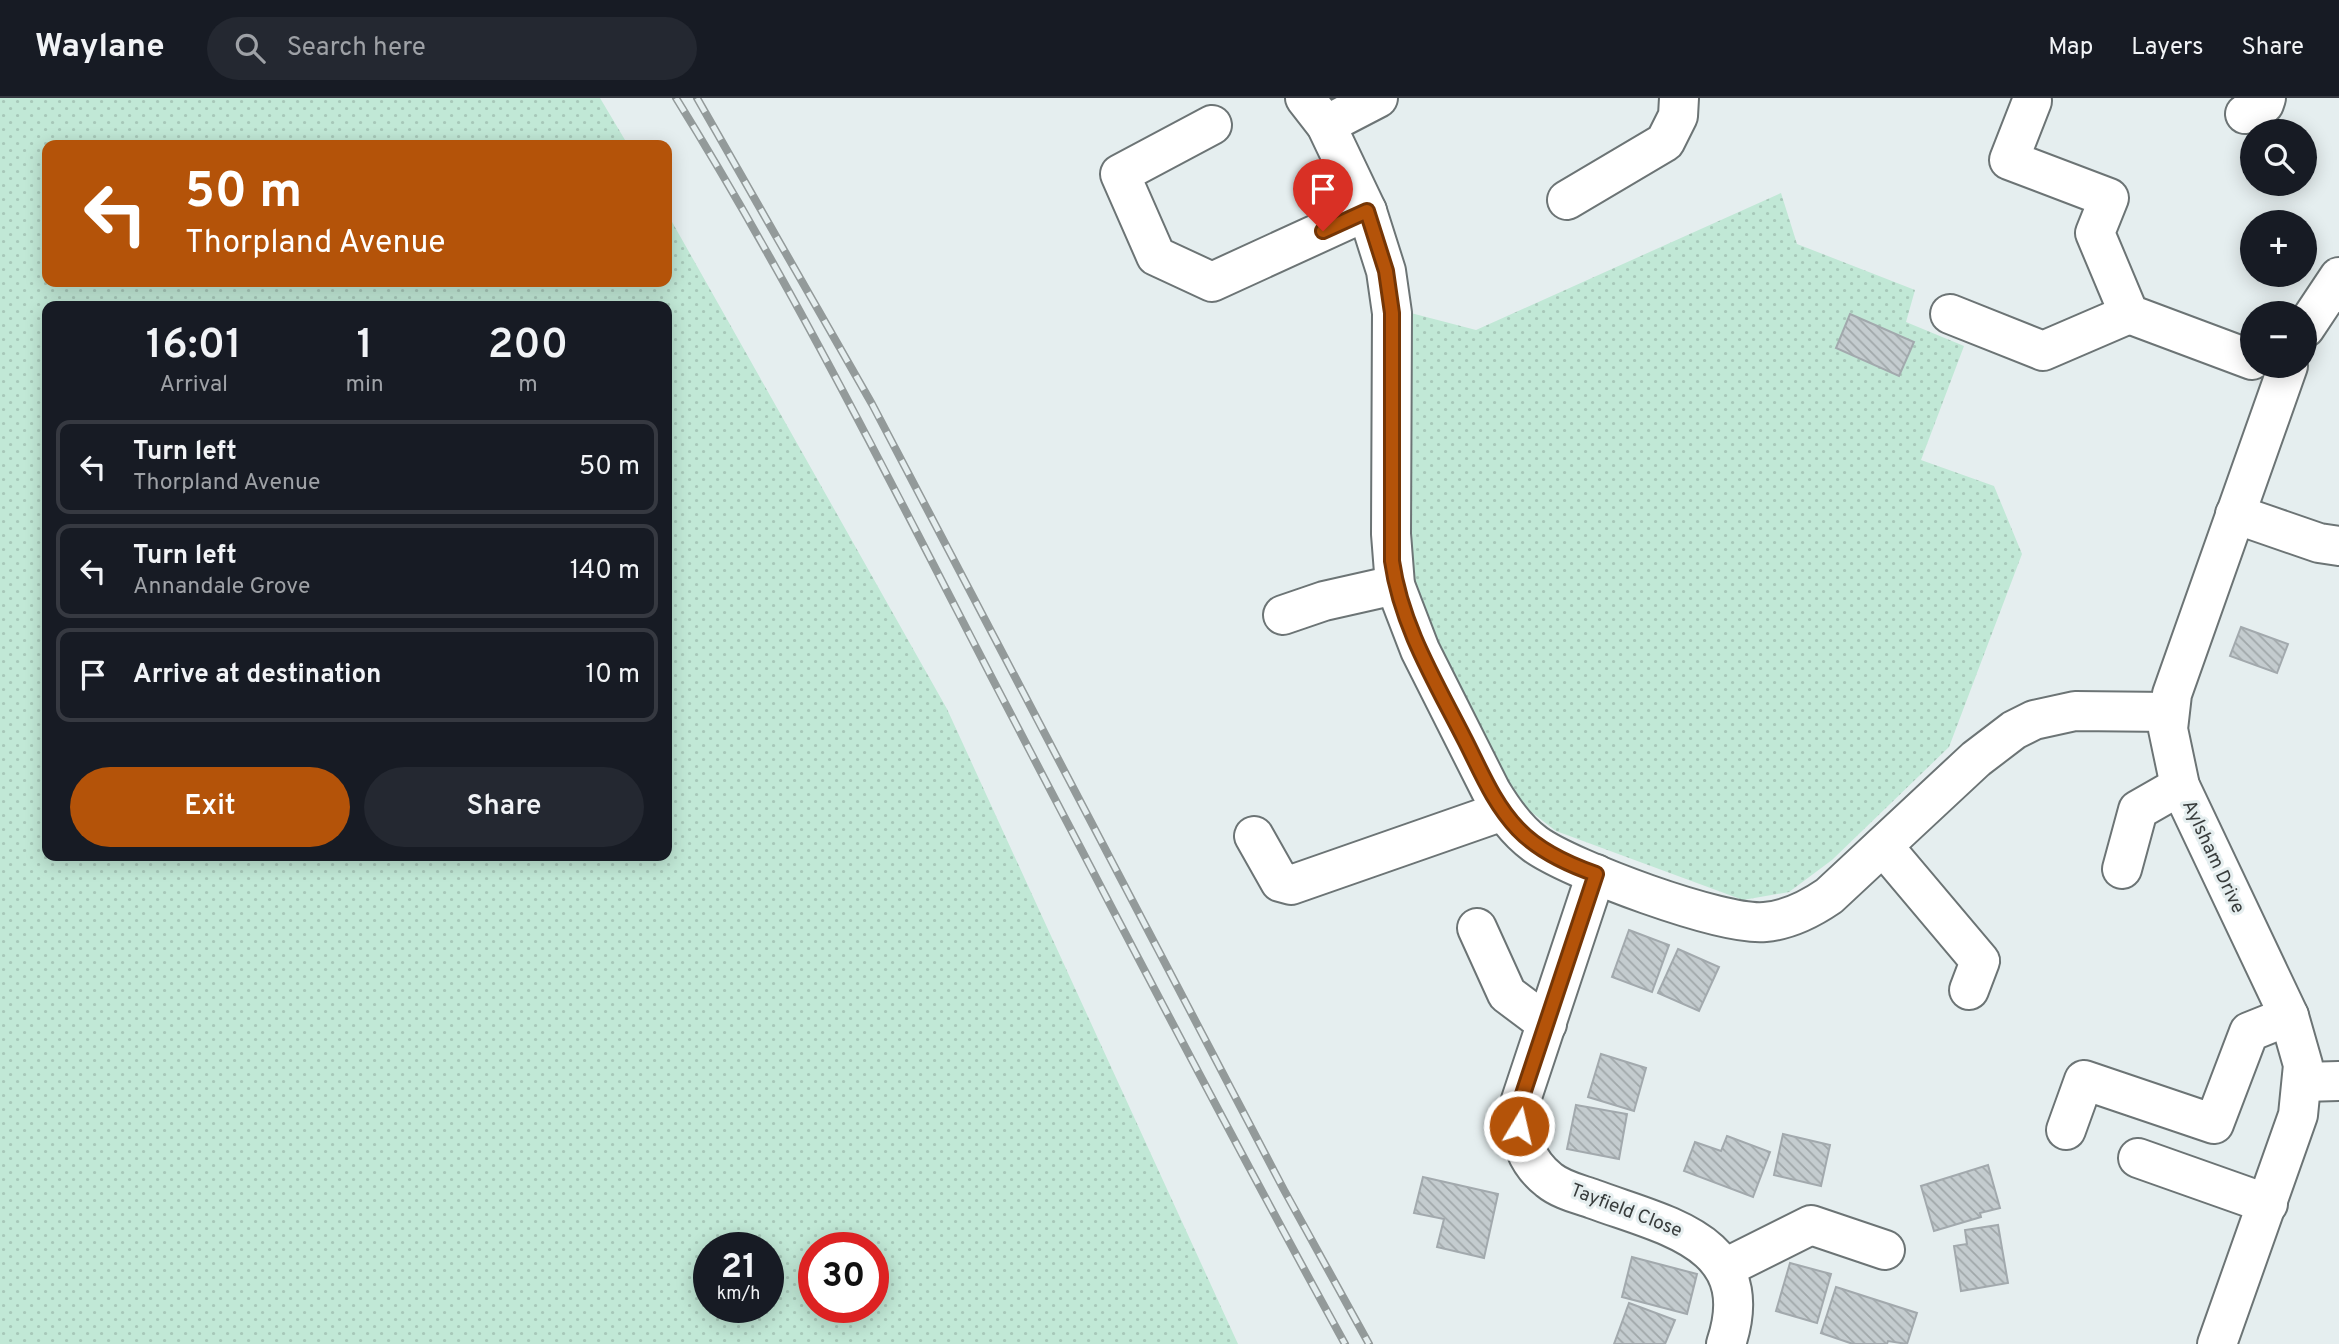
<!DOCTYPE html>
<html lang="en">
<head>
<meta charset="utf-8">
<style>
  :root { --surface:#171b24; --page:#242831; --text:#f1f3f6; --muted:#9ea1a6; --line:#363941; --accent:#b45309 }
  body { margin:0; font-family:Overpass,sans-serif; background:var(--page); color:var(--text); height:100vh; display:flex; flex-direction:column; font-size:26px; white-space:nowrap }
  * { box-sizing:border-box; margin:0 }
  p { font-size:23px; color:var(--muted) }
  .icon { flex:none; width:38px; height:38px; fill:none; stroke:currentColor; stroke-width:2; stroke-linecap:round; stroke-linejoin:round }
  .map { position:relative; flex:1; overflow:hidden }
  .sheet { position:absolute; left:42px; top:203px; width:630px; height:560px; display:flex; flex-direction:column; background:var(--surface); border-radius:14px; box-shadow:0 4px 18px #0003 }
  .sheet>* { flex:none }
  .hud { position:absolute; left:42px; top:42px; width:630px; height:147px; border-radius:14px; box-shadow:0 4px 18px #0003; background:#b45309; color:#fff; overflow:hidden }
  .tools { position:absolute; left:2240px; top:21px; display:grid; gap:14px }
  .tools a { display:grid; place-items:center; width:77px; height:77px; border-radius:50%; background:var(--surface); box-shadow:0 4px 18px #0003; font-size:35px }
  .speed { position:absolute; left:693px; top:1134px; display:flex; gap:14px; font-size:35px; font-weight:700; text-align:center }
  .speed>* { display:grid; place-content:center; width:91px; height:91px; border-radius:50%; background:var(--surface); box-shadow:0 4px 18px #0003; line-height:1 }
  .speed small { font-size:18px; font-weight:400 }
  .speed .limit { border:10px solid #d22; background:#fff; color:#111 }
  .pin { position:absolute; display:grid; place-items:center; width:60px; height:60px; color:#fff; margin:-72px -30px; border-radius:50% 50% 50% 0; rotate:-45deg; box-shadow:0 0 7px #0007 }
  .pin .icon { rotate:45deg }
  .me { position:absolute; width:77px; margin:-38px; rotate:9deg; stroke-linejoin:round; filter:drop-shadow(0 0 5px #0008) }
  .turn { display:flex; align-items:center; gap:24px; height:147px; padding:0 28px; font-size:32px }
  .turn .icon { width:91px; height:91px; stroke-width:2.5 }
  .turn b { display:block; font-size:49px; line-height:60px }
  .eta { display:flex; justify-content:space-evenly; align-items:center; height:119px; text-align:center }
  .eta b { font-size:42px; font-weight:600; line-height:49px }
  .primary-button { display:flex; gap:14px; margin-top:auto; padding:14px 28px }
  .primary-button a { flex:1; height:80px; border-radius:42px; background:var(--accent); color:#fff; font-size:28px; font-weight:600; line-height:80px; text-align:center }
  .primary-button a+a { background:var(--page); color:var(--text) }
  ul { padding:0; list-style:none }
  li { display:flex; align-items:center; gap:21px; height:94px; margin:0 14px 10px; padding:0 14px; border:4px solid var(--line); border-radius:14px }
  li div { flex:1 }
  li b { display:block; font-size:26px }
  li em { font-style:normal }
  header { display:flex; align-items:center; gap:42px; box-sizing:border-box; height:98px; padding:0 35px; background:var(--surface); border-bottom:2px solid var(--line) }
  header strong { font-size:33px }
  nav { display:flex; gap:38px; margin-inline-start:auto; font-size:24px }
  .search { width:490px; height:63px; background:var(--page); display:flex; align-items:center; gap:18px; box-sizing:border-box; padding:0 24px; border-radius:38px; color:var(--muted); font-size:26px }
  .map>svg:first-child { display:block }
</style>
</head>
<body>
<header>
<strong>Waylane</strong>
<div class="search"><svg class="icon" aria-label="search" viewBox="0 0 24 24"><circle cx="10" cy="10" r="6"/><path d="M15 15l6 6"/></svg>Search here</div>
<nav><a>Map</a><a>Layers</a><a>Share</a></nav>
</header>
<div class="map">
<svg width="2339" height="1246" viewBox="0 0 2339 1246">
  <defs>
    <pattern id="grass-dots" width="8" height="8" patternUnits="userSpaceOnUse" patternTransform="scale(1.75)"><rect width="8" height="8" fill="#c1e8d6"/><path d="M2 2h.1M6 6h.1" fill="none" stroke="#a7c8b9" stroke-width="1.8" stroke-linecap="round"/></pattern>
    <pattern id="building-back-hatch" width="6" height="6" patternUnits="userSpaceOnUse" patternTransform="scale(1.75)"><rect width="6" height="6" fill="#c4cccf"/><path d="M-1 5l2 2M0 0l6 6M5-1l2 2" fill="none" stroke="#a0a7a9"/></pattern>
  </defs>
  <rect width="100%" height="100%" fill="#e5eeef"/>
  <g fill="url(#grass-dots)" fill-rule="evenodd">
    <path d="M0,0H600L628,47H47V184H667V115L947,611L1238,1246H0ZM47,208H667V758H47ZM709,1150H768V1209H709ZM814,1150H873V1209H814Z"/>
    <polygon points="1781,95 1797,146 1915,192 1906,224 1964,248 1921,362 1994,388 2022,456 1949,649 1832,762 1789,794 1743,802 1556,733 1526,710 1505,683 1422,509 1407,472 1407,214 1476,232"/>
  </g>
  <g fill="url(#building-back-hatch)" stroke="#a2a9ad" stroke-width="2">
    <polygon points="1850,216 1914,244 1899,278 1836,250"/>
    <polygon points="2241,529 2288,546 2277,575 2230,558"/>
    <polygon points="1629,832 1669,847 1652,894 1612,879"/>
    <polygon points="1678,851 1719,869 1699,913 1658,895"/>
    <polygon points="1601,956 1646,970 1634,1013 1588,999"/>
    <polygon points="1576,1007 1627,1016 1619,1061 1567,1051"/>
    <polygon points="1783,1036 1830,1047 1821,1088 1774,1077"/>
    <polygon points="1727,1038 1770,1054 1753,1099 1684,1073 1695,1044 1721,1053"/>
    <polygon points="1988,1067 2000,1110 1980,1115 1981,1119 1934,1133 1921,1088"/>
    <polygon points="1423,1079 1498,1096 1484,1160 1437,1149 1444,1121 1414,1115"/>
    <polygon points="1998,1127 2008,1185 1961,1193 1954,1148 1967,1146 1965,1132"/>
    <polygon points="1632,1159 1697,1176 1687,1216 1622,1199"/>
    <polygon points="1790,1165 1831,1176 1817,1225 1776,1213"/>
    <polygon points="1836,1189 1917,1215 1907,1246 1888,1243 1887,1246 1853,1246 1821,1235"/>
    <polygon points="1629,1205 1675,1222 1665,1246 1614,1246"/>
  </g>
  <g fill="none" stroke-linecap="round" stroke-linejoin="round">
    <defs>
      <g id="minor">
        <path d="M1305,0L1326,27L1367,113L1386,173L1392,215L1391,436L1395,487L1420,552L1491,693C1503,713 1516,732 1535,746C1571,772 1722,828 1765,824C1789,822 1810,811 1829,798L1976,661L2014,632L2034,622L2075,613L2169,614"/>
        <polyline points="2032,3 2009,62 2109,100 2095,135 2129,216 2252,262"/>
        <polyline points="2245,16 2264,6 2266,0"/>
        <polyline points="1212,27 1120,76 1156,158 1212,184 1367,113"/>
        <polyline points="1326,27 1378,0"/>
        <polyline points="1567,102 1665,44 1678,18 1679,0"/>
        <polyline points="1950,216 2043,253 2129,216"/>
        <polyline points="2305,230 2339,179"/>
        <polyline points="2235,416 2319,445 2339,448"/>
        <polyline points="1283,517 1324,503 1395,487"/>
        <polyline points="1254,738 1280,784 1291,787 1503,713"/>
        <polyline points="1883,748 1980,863 1969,892"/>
        <polyline points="2122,771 2138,712 2180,688"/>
        <path d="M1596,776L1518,1011C1519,1040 1526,1064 1549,1082C1561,1092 1579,1096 1593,1101C1666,1128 1760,1144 1726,1246"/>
        <polyline points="1477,830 1507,896 1547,926"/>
        <polyline points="2303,984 2339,983"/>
        <polyline points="2066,1032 2084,982 2214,1026 2249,934 2289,918"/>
        <polyline points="2138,1060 2268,1106"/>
        <polyline points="1725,1170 1811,1127 1885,1152"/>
        <polyline points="2217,1246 2298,1017 2303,967 2289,918 2180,688 2168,631 2172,596 2288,268"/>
      </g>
    </defs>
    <use href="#minor" stroke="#6c7475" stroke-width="42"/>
    <use href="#minor" stroke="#fff" stroke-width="38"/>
    <defs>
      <g id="rail">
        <path d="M676,0C792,187 891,385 992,580C1108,803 1224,1026 1345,1246"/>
        <polyline points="697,0 872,306 1284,1092 1369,1246"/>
      </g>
    </defs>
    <use href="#rail" stroke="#939a9a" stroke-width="8"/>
    <use href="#rail" stroke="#e5eeef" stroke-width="5" stroke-dasharray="16" stroke-linecap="butt"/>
  </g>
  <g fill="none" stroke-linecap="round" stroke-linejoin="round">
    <defs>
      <path id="route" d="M1323,133L1367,113L1386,173L1392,215V463C1401,527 1435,583 1464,640C1480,671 1493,705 1518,731C1539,753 1567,766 1596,776L1518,1011L1519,1028"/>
    </defs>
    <use href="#route" stroke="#753606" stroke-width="18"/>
    <use href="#route" stroke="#b45309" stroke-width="12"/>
  </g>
  <g text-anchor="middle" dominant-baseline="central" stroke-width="6" stroke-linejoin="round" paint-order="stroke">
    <g font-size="19" fill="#383c3c" stroke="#e5eeef">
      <text transform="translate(2213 759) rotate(65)">Aylsham Drive</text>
      <text transform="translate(1626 1113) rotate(21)">Tayfield Close</text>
    </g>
  </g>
</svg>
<div class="tools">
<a><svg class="icon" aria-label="search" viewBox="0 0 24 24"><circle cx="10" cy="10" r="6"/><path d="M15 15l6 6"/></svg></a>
<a>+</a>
<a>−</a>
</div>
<div class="speed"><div>21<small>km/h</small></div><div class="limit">30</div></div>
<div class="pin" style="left:1323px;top:133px;background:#d93025"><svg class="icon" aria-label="arrive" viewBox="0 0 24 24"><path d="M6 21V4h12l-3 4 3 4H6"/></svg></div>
<svg class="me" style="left:1519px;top:1028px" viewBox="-20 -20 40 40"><circle r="17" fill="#b45309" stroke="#fff" stroke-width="3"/><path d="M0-11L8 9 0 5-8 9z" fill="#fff"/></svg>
<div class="hud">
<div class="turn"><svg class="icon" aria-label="left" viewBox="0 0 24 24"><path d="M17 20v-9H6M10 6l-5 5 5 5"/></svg><div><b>50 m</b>Thorpland Avenue</div></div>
</div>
<section class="sheet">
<div class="eta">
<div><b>16:01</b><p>Arrival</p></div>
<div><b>1</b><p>min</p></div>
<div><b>200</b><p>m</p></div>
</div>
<ul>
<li><svg class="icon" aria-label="left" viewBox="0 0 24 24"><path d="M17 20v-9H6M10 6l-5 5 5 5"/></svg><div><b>Turn left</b><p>Thorpland Avenue</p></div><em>50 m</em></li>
<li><svg class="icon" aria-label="left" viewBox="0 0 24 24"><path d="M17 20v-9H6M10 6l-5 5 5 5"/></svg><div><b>Turn left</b><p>Annandale Grove</p></div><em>140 m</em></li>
<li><svg class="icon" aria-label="arrive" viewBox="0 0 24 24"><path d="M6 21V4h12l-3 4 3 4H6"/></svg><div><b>Arrive at destination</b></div><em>10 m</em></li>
</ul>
<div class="primary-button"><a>Exit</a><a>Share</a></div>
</section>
</div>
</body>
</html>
